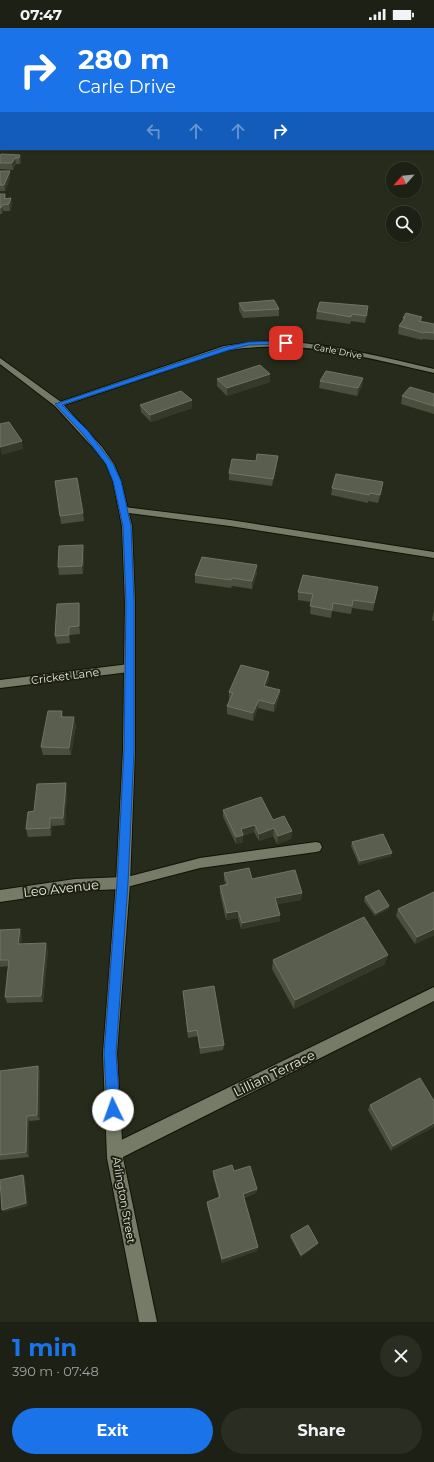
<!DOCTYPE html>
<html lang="en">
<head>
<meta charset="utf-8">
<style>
  :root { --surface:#1d2014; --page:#2a2d22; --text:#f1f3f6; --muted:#a0a3a0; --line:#3b3e34; --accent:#1a73e8 }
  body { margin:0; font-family:Montserrat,sans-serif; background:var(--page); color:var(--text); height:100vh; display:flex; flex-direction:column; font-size:15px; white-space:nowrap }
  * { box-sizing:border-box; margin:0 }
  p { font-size:13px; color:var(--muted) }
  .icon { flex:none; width:22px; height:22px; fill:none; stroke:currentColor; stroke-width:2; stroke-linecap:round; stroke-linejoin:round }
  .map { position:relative; height:1294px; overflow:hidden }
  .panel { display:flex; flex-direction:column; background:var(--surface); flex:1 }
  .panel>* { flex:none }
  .hud { position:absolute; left:0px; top:0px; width:434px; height:122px; box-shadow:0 1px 3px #0004,0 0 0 1px var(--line); background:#1a73e8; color:#fff; overflow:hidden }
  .needle { width:26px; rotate:243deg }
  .tools { position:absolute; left:386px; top:134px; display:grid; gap:8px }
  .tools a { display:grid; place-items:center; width:36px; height:36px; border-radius:50%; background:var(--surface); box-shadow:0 1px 3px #0004,0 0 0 1px var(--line); font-size:20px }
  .pin { position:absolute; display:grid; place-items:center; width:34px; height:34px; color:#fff; margin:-17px; border-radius:8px; box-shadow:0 2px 6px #0006 }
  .me { position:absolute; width:44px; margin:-22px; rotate:357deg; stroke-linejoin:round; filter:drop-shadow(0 0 3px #0008) }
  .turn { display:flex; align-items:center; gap:14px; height:84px; padding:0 12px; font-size:18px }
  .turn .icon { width:52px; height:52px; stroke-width:2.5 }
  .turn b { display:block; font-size:28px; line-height:34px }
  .lanes { display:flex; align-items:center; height:38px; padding:0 12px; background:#0003; justify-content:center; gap:20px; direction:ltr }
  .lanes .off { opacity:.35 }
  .round { display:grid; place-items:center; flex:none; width:42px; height:42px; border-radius:21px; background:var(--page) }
  .summary { display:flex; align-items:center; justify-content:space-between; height:68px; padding:0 12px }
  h1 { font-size:24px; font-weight:700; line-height:30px; color:var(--accent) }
  .primary-button { display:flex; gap:8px; margin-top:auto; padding:8px 12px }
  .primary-button a { flex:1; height:46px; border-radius:24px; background:var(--accent); color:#fff; font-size:16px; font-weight:700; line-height:46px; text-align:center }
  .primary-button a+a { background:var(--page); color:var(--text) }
  .status { display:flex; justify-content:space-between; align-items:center; height:28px; padding:0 20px; background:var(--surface); direction:ltr }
  .status svg { height:11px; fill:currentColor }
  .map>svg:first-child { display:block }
</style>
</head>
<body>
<div class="status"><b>07:47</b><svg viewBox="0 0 49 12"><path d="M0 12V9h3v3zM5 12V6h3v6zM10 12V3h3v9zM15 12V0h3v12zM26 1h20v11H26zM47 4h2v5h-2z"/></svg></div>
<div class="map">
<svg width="434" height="1294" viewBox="0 0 434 1294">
  <rect width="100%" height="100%" fill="#272b1b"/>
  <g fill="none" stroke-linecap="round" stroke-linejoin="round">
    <defs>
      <polygon id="service" points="316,814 320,815 322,819 320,823 316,824 200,840 123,860 119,859 117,855 119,851 123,850 200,830"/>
      <g id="minor">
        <polygon points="408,0 421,0 422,1 409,1"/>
        <polygon points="433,92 434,93 434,97 433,96"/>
        <path d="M279,313C332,316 383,329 434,341V345C363,329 302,311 228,322L61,378H55L54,376L224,318L253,314Z"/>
        <polygon points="124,479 230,492 434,524 434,530 230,498 121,484 119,482"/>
        <polygon points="129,636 134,640 129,644 0,660 0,652"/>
        <polygon points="123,849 128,851 130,855 128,859 123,861 75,863 0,874 0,862 75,851"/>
        <polygon points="434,959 434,973 121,1130 115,1132 109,1130 107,1124 109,1118"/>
      </g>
      <polygon id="tertiary" points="0,330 61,374 102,419 114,436 121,453 132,498 135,575 135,723 130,855 117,1025 123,1130 157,1294 139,1294 107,1130 103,1025 116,855 123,723 125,575 122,498 113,453 106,436 96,423 55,378 0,336"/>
    </defs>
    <use href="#service" stroke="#101305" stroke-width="2"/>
    <use href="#minor" stroke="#101305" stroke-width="2"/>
    <use href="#tertiary" stroke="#101305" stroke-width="2"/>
    <use href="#service" fill="#767b68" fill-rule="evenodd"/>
    <use href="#minor" fill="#767b68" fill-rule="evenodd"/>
    <use href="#tertiary" fill="#767b68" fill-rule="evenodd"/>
  </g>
  <g fill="#4a4e3d">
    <polygon points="38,0 49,0 48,1 38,1"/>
    <polygon points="433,113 434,113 434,123 428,121 433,121"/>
    <rect x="5" y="121" width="15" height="1"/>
    <polygon points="20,127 21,134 20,136 16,136 13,142 0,141 0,129"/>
    <polygon points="0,143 10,143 10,150 5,163 0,163"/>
    <polygon points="0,166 5,166 6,170 11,170 12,177 10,183 3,183 2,186 0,186"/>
    <polygon points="239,275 279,281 279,288 243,290 239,282"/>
    <polygon points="317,283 368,286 365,295 351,293 350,296 316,291"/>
    <polygon points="422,289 421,294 434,296 434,312 423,311 422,312 398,306 399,298 402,294 403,290"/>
    <polygon points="270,346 270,354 227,368 217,358 217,351"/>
    <polygon points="363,350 362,358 357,368 319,360 320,353"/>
    <polygon points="434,366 434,386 401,376 402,368"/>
    <polygon points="140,377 192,380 151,394 141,384"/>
    <polygon points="256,433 277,436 272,458 229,452 229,445"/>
    <polygon points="332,460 382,461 378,475 368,473 368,475 331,467"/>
    <polygon points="83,485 84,493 61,496 60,488"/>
    <polygon points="84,525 83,546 59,547 58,539"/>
    <polygon points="257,545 252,561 232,558 231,560 195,555 195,547"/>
    <polygon points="378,559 373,583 352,580 351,586 332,583 331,590 310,586 311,574 298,572 298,564"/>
    <polygon points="79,575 80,583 80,606 70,607 70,615 57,616 55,608"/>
    <polygon points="434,582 434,593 432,592"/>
    <polygon points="269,644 269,652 266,658 280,662 279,669 274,684 258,680 253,693 227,686 227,678 230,672 229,672 229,664"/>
    <polygon points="62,683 63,689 76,697 71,727 43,727 41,719"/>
    <polygon points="67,763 65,797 52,798 51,808 28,809 26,801 34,783"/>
    <polygon points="223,782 273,792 292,803 291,811 277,816 273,808 259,813 254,804 243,808 243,814 236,816 223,789"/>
    <polygon points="352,814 391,828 359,837 351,818"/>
    <polygon points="224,845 252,851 302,865 301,872 277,876 280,887 280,893 241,901 238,890 226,892 220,865 220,858 226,857 224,852"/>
    <polygon points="434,864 434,907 415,916 396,888 398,881"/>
    <polygon points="365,869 389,878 388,881 375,888 364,873"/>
    <polygon points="0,902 22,908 21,916 48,922 43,974 7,975 5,969 9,938 0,939"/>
    <polygon points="273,932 385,936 294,981 272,941"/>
    <polygon points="183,963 224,1017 223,1022 200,1026 198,1008 188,1010"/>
    <polygon points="38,1038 40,1044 40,1092 29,1093 29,1129 0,1132 0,1043"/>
    <polygon points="434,1073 391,1123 368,1082 370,1077"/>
    <polygon points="213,1143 234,1143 257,1161 256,1165 244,1170 258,1219 257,1223 222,1235 207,1178 207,1174 219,1170 213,1148"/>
    <polygon points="291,1207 317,1217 301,1229 290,1209"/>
  </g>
  <g fill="#353928">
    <polygon points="215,0 229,0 223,1 215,1"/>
    <polygon points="20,127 21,134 20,136 19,130"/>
    <polygon points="15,130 16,136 13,142 12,135"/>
    <polygon points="10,143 10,150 5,163 4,157"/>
    <polygon points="11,170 12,177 10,183 9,176"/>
    <polygon points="2,177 3,183 2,186 1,180"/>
    <polygon points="368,278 368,286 365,295 366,288"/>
    <polygon points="270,346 270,354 227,368 227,360"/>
    <polygon points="363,350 362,358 357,368 358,360"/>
    <polygon points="192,372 192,380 151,394 150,387"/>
    <polygon points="22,413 23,421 2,427 0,419"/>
    <polygon points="278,428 277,436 272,458 273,451"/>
    <polygon points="83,517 84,525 83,546 82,538"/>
    <polygon points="257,537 257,545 252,561 252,553"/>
    <polygon points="79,575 80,583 80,606 79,598"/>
    <polygon points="69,599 70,607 70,615 69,607"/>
    <polygon points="269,644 269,652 263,665 264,658"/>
    <polygon points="280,662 279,669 274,684 274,676"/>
    <polygon points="259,672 258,680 253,693 253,685"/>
    <polygon points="74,689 76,697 71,727 69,720"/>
    <polygon points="66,755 67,763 65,797 63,790"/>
    <polygon points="50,790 52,798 51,808 50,800"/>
    <polygon points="255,797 254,804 243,808 243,814 236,816 236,809 241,801"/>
    <polygon points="274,800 273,808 259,813 259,806"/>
    <polygon points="292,803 291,811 277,816 278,808"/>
    <polygon points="392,825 391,828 359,837 360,833"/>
    <polygon points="302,865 301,872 275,877 275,870"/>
    <polygon points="389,878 388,881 375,888 376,885"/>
    <polygon points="238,883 238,890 226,892 227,885"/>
    <polygon points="280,887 280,893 241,901 242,895"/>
    <polygon points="20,901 22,908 20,922 18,916"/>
    <polygon points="434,901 434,907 415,916 417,909"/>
    <polygon points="46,915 48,922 43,974 41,968"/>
    <polygon points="388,927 385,936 294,981 295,972"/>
    <polygon points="38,1038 40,1044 40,1092 37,1087"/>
    <polygon points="27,1088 29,1093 29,1129 26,1124"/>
    <polygon points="434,1095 434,1099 391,1123 393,1118"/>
    <polygon points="23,1147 25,1149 28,1178 4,1184 2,1182"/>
    <polygon points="257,1161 256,1165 242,1170 243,1166"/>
    <polygon points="318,1215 317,1217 301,1229 301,1227"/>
    <polygon points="258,1219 257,1223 222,1235 222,1231"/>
  </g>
  <g fill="#5a5e4e" stroke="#707464">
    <polygon points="346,0 368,0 367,1 345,1"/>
    <polygon points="1,126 20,127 19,130 15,130 12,135 0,135 0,129"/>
    <polygon points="0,143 10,143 4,157 0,157"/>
    <polygon points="0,166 5,166 4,171 11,170 9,176 2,177 1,180 0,180"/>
    <polygon points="274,272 279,281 244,283 239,275"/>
    <polygon points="320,274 368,278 366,288 352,286 351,289 317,283"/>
    <polygon points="406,285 422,289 419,293 434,296 434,305 425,304 424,305 399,298 405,290 403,290"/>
    <polygon points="260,337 270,346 227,360 217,351"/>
    <polygon points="326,343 363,350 358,360 320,353"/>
    <polygon points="410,359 434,366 434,378 402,368"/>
    <polygon points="181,363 192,372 150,387 140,377"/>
    <polygon points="9,394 22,413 0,419 0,396"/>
    <polygon points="257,426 278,428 273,451 229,445 232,431 256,433"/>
    <polygon points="336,446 383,454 380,467 370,465 369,467 332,460"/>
    <polygon points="77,450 83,485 60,488 55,453"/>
    <polygon points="83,517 82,538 58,539 59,518"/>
    <polygon points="202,529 257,537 252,553 232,550 231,552 195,547"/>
    <polygon points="303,547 378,559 374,575 353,572 352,578 333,575 332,582 310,578 313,566 298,564"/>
    <polygon points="79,575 79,598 69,599 69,607 55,608 57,576"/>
    <polygon points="241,637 269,644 264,658 280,662 274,676 259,672 253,685 227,678 233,665 229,664"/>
    <polygon points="48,683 62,683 61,689 74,689 69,720 41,719"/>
    <polygon points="66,755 63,790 50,790 50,800 26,801 28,784 34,783 37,756"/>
    <polygon points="261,769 273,792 284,788 292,803 278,808 274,800 259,806 255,797 241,801 243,807 236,809 223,782"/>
    <polygon points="383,806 392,825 360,833 352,814"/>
    <polygon points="249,840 252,851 295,842 302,865 275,870 280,887 242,895 238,883 227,885 220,858 228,856 224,845"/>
    <polygon points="379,862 389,878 376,885 365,869"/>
    <polygon points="434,864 434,901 417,909 398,881"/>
    <polygon points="364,889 388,927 295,972 273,932"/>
    <polygon points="20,901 18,916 46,915 41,968 5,969 9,932 0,932 0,902"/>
    <polygon points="214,958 224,1017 200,1020 197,1002 188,1004 183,963"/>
    <polygon points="38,1038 37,1087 27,1088 26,1124 0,1127 0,1043"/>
    <polygon points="420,1050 434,1073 434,1095 393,1118 370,1077"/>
    <polygon points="232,1137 234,1143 250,1138 257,1161 243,1166 258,1219 222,1231 207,1174 220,1169 213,1143"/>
    <polygon points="23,1147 26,1175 2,1182 0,1152"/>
    <polygon points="308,1197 318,1215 301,1227 291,1207"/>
  </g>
  <polygon fill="#1a73e8" stroke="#114b97" points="286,313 289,315 288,316 249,317 229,322 62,377 88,403 113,436 121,453 131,498 134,575 134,723 128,855 116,1025 120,1082 118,1086 113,1088 109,1086 107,1082 104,1025 117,855 124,723 126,575 123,498 113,453 106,436 83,406 55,376 225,319 249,314"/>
  <g text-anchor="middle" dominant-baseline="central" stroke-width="4" stroke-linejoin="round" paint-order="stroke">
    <g font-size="9" fill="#e4e7dc" stroke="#1e2112">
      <text transform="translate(338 323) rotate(11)">Carle Drive</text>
    </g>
    <g font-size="11" fill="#e4e7dc" stroke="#1e2112">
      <text transform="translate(65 648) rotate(-7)">Cricket Lane</text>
      <text transform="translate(124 1172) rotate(80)">Arlington Street</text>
    </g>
    <g font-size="13" fill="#e4e7dc" stroke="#1e2112">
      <text transform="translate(61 860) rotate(-6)">Leo Avenue</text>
      <text transform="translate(274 1045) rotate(-26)">Lillian Terrace</text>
    </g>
  </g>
</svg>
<div class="tools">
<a><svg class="needle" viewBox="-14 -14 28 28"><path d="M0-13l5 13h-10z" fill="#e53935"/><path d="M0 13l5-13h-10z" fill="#a0a3a0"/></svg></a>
<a><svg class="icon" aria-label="search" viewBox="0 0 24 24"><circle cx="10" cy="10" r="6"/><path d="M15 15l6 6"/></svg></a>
</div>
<div class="pin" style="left:286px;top:315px;background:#d93025"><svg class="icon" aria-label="arrive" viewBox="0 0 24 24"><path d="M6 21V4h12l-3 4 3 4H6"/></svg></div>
<svg class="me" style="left:113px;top:1082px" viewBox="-20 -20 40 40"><circle r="19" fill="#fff"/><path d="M0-13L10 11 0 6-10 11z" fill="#1a73e8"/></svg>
<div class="hud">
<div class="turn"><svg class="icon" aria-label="right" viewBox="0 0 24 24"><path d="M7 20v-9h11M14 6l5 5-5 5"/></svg><div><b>280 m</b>Carle Drive</div></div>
<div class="lanes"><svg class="icon off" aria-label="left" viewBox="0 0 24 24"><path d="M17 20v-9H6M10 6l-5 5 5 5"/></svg><svg class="icon off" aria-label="ahead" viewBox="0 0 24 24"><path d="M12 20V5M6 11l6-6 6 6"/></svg><svg class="icon off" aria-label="ahead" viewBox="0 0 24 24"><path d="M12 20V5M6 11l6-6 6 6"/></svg><svg class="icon" aria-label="right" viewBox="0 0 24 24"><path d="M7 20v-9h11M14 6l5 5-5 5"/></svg></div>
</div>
</div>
<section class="panel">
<div class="summary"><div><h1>1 min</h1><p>390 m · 07:48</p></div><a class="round"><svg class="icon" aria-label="close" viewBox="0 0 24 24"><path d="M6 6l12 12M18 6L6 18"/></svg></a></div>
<div class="primary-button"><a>Exit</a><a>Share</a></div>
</section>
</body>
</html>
